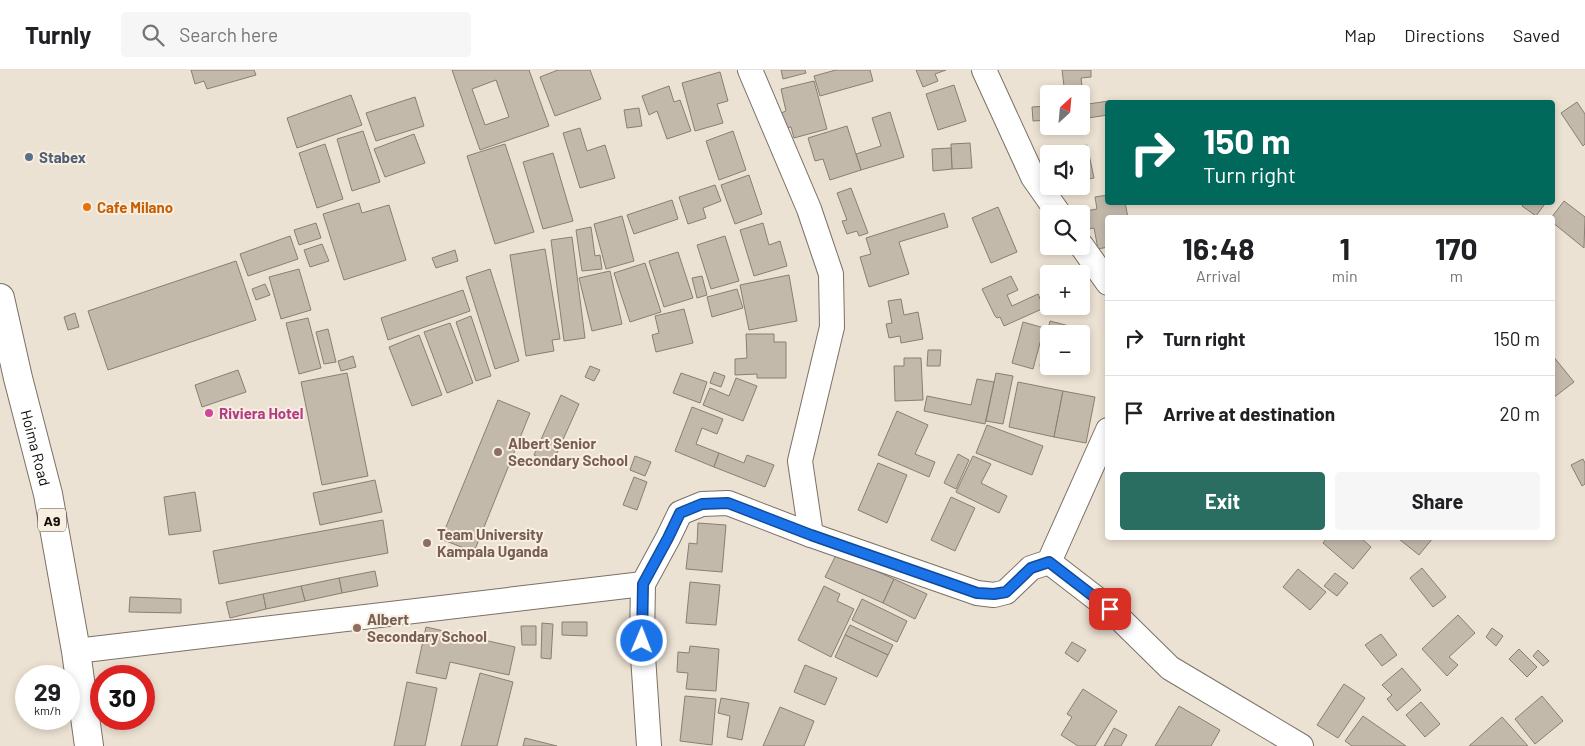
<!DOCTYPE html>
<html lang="en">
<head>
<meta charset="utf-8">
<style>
  :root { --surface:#fff; --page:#f6f6f6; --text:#202124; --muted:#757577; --line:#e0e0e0; --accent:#296e61 }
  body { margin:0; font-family:Barlow,sans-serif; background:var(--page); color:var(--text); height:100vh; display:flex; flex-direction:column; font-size:19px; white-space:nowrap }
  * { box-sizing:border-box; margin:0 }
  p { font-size:16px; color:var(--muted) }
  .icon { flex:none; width:28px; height:28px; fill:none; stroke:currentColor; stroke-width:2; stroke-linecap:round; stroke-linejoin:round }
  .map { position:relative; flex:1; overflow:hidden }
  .drawer { position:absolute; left:1105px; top:145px; width:450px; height:325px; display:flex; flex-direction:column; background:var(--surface); border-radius:5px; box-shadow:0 2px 8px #0003 }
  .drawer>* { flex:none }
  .banner { position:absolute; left:1105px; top:30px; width:450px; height:105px; border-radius:5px; box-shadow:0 2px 8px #0003; background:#00695c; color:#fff; overflow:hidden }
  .needle { width:32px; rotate:26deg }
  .tools { position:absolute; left:1040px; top:15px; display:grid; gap:10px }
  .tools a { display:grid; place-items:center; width:50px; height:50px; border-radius:5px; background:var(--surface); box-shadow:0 2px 8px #0003; font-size:25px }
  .speed { position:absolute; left:15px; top:595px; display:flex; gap:10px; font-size:25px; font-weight:700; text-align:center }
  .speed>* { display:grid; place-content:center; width:65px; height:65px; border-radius:50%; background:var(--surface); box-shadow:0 2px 8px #0003; line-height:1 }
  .speed small { font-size:12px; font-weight:400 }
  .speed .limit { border:8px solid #d22; background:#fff; color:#111 }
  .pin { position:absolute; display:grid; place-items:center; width:42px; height:42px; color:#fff; margin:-21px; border-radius:10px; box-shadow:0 2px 8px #0006 }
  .me { position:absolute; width:55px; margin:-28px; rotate:1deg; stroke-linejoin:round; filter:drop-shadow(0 0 4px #0008) }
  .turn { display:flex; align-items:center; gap:18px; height:105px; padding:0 15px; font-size:22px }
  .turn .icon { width:65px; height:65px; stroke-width:2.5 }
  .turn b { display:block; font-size:35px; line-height:42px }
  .eta { display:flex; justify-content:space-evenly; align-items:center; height:85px; text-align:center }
  .eta b { font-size:30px; font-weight:700; line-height:35px }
  .primary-button { display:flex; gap:10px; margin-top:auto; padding:10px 15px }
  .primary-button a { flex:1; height:58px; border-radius:5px; background:var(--accent); color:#fff; font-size:20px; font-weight:700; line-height:58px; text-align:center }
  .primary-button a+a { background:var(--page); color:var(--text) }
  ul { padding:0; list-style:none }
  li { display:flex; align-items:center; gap:15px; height:75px; padding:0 15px; border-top:1px solid var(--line) }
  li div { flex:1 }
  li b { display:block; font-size:19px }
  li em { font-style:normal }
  header { display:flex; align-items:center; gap:30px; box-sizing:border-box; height:70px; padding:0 25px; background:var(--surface); border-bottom:1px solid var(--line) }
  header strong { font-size:24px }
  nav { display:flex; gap:28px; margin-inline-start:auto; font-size:18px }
  .search { width:350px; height:45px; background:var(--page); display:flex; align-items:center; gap:12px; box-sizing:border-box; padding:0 18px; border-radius:5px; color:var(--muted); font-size:19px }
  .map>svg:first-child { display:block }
</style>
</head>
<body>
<header>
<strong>Turnly</strong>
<div class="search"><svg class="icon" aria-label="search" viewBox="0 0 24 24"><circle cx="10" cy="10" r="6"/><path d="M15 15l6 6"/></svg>Search here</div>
<nav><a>Map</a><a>Directions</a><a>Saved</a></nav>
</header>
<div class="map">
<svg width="1585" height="676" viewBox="0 0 1585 676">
  <rect width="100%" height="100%" fill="#ece2d3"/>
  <g fill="#c3b9ab" stroke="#887f72" fill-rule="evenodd">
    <polygon points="191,0 254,0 256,5 207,19 204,11 195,14"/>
    <path d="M452,0H529L549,56L480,80ZM496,10L509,47L485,55L472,19Z"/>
    <polygon points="558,0 590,0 601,29 555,46 540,7"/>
    <polygon points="781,0 805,0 806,3 783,9"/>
    <polygon points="836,0 870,0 873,11 820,26 814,6"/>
    <polygon points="916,0 946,0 935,4 938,11 923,17"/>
    <polygon points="1062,0 1091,0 1091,7 1081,8 1083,25 1065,24"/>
    <polygon points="720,2 728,31 717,34 723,53 695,61 682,13"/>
    <polygon points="814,11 827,59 794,68 791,57 785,58 781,43 786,41 781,19"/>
    <polygon points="954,15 966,51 938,60 926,24"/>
    <polygon points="669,16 674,32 680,30 691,61 667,69 657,41 649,45 642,26"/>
    <polygon points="351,25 362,55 297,78 287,48"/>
    <polygon points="415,27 424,56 376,71 366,43"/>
    <polygon points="1109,31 1108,45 1081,49 1081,35"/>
    <polygon points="1577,32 1585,44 1585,74 1583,76 1561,43"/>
    <polygon points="1049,36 1049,50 1033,51 1032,37"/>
    <polygon points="639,38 642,56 627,58 624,40"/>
    <polygon points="890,42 904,87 861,100 856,84 881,76 872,48"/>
    <polygon points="847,56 861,100 830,110 823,89 815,91 808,68"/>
    <polygon points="580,58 587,81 605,75 615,108 580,118 563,63"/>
    <polygon points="363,61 380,112 352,121 337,69"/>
    <polygon points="733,61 746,100 719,110 706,71"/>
    <polygon points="414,64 425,93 385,107 374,79"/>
    <polygon points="970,73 972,98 952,99 951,74"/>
    <polygon points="325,74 343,129 317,138 299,83"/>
    <polygon points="505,74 534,162 495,174 467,86"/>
    <polygon points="1087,75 1094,108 1081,110 1081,84 1055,84 1055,82"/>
    <polygon points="951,78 952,99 933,101 932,79"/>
    <polygon points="553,83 573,151 543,159 523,92"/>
    <polygon points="749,105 762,144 735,154 721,115"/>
    <polygon points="715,115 721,131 703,138 706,148 688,154 679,127"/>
    <polygon points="851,118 868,163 859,166 857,161 847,164 842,151 847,150 837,123"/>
    <polygon points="1108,125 1108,132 1125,132 1128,148 1108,148 1108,177 1098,179 1094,158 1088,159 1085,141 1097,139 1095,127"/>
    <polygon points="672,130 678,149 634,164 627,145"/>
    <polygon points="1564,131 1585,147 1584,178 1552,152 1552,148 1551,148"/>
    <polygon points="1525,132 1541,132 1544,135 1536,146 1522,136"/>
    <polygon points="359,133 362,143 389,135 406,190 344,210 323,144"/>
    <polygon points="998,137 1017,182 991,193 972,148"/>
    <polygon points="944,143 948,157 899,172 909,204 869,217 860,187 871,184 866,168"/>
    <polygon points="622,146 634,191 606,199 594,154"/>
    <polygon points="316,153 321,168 299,175 294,160"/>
    <polygon points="763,153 769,175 780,171 787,196 754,206 740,160"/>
    <polygon points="591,157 595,186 600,185 602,199 582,201 576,160"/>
    <polygon points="290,166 298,189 248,206 240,184"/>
    <polygon points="725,166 739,211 711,219 697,175"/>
    <polygon points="572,167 585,268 564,271 551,170"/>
    <polygon points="322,174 329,191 310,197 304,180"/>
    <polygon points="545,179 560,269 552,270 554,281 526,286 510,185"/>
    <polygon points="455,180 458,191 436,198 432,188"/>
    <polygon points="678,182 693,228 664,237 649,191"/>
    <polygon points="236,191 256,250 108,300 88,241"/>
    <polygon points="645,193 661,242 630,252 614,203"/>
    <polygon points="299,199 311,240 281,249 269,207"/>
    <polygon points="490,199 519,291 495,299 466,207"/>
    <polygon points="610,201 622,254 592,261 579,208"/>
    <polygon points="789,205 797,251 749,260 740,215"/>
    <polygon points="702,206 707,225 697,228 692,208"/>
    <polygon points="1011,206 1018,220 1007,225 1012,236 1038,224 1044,238 1004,256 1000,247 997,248 995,246 982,219"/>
    <polygon points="265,214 270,225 256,230 252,219"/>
    <polygon points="737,219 743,238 712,247 707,227"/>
    <polygon points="463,220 470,241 388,270 381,248"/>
    <polygon points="901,229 904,245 918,242 923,269 901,273 900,266 889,268 886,254 892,253 888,231"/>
    <polygon points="684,239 693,273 656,282 652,265 659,263 655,246"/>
    <polygon points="75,243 79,257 68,260 64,247"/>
    <polygon points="471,246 491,306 476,311 456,252"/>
    <polygon points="308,248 321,298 299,304 286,253"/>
    <polygon points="1050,251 1077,258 1075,264 1049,264 1049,296 1068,296 1066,302 1040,296"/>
    <polygon points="1023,252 1044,258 1033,299 1012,293"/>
    <polygon points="450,253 473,313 447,323 424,262"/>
    <polygon points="328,259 336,292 324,294 316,262"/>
    <polygon points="746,264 774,264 774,272 786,272 786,308 757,308 757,304 735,305 735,289 747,288"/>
    <polygon points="419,265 442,325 412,336 389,277"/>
    <polygon points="928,280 941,280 940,296 927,296"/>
    <polygon points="353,286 356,297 341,301 338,291"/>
    <polygon points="1553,286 1574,312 1553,328 1552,287"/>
    <polygon points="904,288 921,288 923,330 895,331 894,296 904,296"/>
    <polygon points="590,296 600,300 594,311 585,307"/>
    <polygon points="238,300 246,322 202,337 195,315"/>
    <polygon points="714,302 725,306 721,317 710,313"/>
    <polygon points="347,303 368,406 322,415 301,312"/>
    <polygon points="681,303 707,312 700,333 673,323"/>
    <polygon points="996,303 1013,306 1003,354 986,351"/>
    <polygon points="736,308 757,316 743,351 703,335 710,318 729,326"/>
    <polygon points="977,309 994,312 985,354 924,341 927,326 971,335"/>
    <polygon points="1018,312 1063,321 1054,367 1009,357"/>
    <polygon points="1063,321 1095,327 1086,373 1054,367"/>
    <polygon points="561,325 579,334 552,394 534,385"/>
    <polygon points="498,330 530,343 474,482 441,469"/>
    <polygon points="692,337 723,349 717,364 702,358 696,374 719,383 714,397 675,381"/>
    <polygon points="897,341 928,355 915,384 935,392 929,407 878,385"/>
    <polygon points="987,355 1043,376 1032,405 976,383"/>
    <polygon points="719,383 744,393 747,385 774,395 765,417 714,397"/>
    <polygon points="958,384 969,390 956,419 944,413"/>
    <polygon points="635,386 651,392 645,406 630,400"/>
    <polygon points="973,386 991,394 981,413 1007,426 999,443 956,422"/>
    <polygon points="1583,389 1585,393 1585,414 1582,416 1571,395"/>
    <polygon points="878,393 907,405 887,453 858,440"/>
    <polygon points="634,407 647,412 637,440 623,435"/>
    <polygon points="375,410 382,442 320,455 313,423"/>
    <polygon points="195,422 201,461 169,465 164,427"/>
    <polygon points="951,427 975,438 955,481 931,470"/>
    <polygon points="383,450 388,483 219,514 213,481"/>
    <polygon points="698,453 726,455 722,502 686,499 689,473 697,474"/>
    <polygon points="1327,468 1361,468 1371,477 1353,499 1323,473"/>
    <polygon points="1400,468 1433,468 1419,485 1399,469"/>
    <polygon points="837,483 894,509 883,533 825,507"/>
    <polygon points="1422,498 1446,527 1433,537 1410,508"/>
    <polygon points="1298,499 1326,522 1310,540 1283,517"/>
    <polygon points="375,501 378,516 342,523 339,508"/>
    <polygon points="1335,503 1348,513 1337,526 1324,516"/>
    <polygon points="339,508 342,523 305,531 301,516"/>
    <polygon points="894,509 927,524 915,549 883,533"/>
    <polygon points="690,512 720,515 716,555 686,553"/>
    <polygon points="301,516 305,531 266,539 263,524"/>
    <polygon points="824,516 840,524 837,531 854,539 831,587 798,570"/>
    <polygon points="263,524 266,539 230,548 226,532"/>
    <polygon points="130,527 181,529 181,543 129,542"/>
    <polygon points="862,529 907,551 897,572 852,550"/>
    <polygon points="1458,545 1475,563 1449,587 1458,595 1447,606 1422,579"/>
    <polygon points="562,552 587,552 587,566 562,565"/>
    <polygon points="542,553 553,554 551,589 541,588"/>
    <polygon points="850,555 893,575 888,585 845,565"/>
    <polygon points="521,556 536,556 536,575 522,575"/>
    <polygon points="426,557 515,577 509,605 450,592 446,609 416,603"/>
    <polygon points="1492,558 1503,566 1496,576 1486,567"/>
    <polygon points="1381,564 1397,585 1382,596 1365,575"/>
    <polygon points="845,565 888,585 877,607 835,587"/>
    <polygon points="1072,572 1086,580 1078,592 1065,583"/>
    <polygon points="690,576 719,579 716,621 686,619 688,603 677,602 678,582 689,583"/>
    <polygon points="1519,579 1537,597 1527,607 1509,589"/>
    <polygon points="1538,580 1549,591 1543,596 1533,586"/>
    <polygon points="805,595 837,608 825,635 794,622"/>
    <polygon points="1402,598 1421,620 1397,641 1387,629 1392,625 1382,615"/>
    <polygon points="480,603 513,612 497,676 461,676"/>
    <polygon points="407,612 437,618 425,676 394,676"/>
    <polygon points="1344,614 1365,628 1338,668 1317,655"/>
    <polygon points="1083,619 1117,641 1095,676 1078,676 1061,665 1072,647 1067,644"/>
    <polygon points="685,626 716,629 712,675 680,671"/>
    <polygon points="1542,626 1563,651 1535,674 1515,649"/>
    <polygon points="721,628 749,633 742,670 727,667 730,646 718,643"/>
    <polygon points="1421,632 1440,654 1425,667 1406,645"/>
    <polygon points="1179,636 1220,660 1211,676 1155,676"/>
    <polygon points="780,637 814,651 804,676 763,676"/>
    <polygon points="1363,646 1406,676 1352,676 1345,671"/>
    <polygon points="1502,647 1528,676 1469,676"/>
    <polygon points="1114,658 1127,665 1121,676 1104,676"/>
    <polygon points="525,668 557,676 523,676"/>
  </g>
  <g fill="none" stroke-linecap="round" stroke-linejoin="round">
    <defs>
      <g id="street">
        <polyline points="750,0 809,139 831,204 832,257 800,391 811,465"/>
        <polyline points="984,0 1033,107 1059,144"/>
        <polyline points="1081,175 1108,213"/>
        <polyline points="1049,492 1110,539 1170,598 1301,676"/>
        <polyline points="76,581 643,514"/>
        <polyline points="649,676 642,571 643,514 668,468 680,443 702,434 728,433 811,465 977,523 994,525 1006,522 1031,498 1049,492 1108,360"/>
      </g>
      <g id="primary">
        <path id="s1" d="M0,228L18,308L48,424L76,581L89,676"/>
      </g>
    </defs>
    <use href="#street" stroke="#7a7164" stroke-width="26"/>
    <use href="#primary" stroke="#7a7164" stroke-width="30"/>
    <use href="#street" stroke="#fff" stroke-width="24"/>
    <use href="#primary" stroke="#fff" stroke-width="28"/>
  </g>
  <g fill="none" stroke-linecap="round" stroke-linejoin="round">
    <defs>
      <polyline id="route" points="642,571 643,514 668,468 680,443 702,434 728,433 811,465 977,523 994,524 1006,522 1031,498 1049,492 1110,539"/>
    </defs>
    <use href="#route" stroke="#114b97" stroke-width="12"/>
    <use href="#route" stroke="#1a73e8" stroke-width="9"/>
  </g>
  <circle fill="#5c6f8a" stroke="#f9efe1" stroke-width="2" cx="29" cy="87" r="5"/>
  <circle fill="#e8710a" stroke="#f9efe1" stroke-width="2" cx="87" cy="137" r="5"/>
  <circle fill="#d1479c" stroke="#f9efe1" stroke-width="2" cx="209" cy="343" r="5"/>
  <g fill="#8d6e63" stroke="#f9efe1" stroke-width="2">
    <circle cx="498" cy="382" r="5"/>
    <circle cx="427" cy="473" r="5"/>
    <circle cx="357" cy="558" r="5"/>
  </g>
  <g text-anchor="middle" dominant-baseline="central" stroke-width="4" stroke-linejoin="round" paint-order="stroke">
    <rect fill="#f9efe1" stroke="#555048" stroke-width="1" x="38" y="438.5" width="28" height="23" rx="4"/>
    <g font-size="14" font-weight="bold" fill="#0f0c07">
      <text x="52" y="450">A9</text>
    </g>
    <g font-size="15" font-weight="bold" fill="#4e5e75" stroke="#f9efe1" text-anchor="start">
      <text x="39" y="87">Stabex</text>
    </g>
    <g font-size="15" font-weight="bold" fill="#c56008" stroke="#f9efe1" text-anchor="start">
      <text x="97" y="137">Cafe Milano</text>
    </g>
    <g font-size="15" font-weight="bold" fill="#b23c85" stroke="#f9efe1" text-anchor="start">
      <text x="219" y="343">Riviera Hotel</text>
    </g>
    <g font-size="15" font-weight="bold" fill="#785e54" stroke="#f9efe1" text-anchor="start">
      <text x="508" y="373">Albert Senior<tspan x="508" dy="17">Secondary School</tspan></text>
      <text x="437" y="464">Team University<tspan x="437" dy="17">Kampala Uganda</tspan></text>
      <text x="367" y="549">Albert<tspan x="367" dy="17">Secondary School</tspan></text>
    </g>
    <g font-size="15" fill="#0f0c07" stroke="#f9efe1">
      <text stroke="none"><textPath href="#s1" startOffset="154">Hoima Road</textPath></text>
    </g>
  </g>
</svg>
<div class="tools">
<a><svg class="needle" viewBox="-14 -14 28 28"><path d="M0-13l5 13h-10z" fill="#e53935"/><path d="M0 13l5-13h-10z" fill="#757577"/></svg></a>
<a><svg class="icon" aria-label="sound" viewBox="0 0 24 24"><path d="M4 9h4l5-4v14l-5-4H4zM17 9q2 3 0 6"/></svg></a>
<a><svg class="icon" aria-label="search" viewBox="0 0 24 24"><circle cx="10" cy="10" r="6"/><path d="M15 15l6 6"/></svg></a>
<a>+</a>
<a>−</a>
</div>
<div class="speed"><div>29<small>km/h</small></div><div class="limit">30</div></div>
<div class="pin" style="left:1110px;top:539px;background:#d93025"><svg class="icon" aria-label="arrive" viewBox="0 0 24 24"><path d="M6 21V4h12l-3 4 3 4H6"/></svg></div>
<svg class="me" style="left:642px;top:571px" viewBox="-20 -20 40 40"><circle r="17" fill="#1a73e8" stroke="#fff" stroke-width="3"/><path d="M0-11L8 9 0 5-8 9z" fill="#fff"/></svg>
<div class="banner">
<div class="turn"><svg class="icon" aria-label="right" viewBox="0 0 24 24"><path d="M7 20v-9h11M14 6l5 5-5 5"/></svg><div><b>150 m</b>Turn right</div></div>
</div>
<section class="drawer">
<div class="eta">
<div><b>16:48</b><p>Arrival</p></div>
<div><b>1</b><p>min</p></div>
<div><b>170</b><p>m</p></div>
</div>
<ul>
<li><svg class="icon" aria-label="right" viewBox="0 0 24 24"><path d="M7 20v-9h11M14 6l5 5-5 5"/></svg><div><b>Turn right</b></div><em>150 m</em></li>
<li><svg class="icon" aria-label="arrive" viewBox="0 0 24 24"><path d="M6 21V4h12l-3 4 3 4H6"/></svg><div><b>Arrive at destination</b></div><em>20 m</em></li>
</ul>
<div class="primary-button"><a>Exit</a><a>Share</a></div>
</section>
</div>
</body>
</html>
